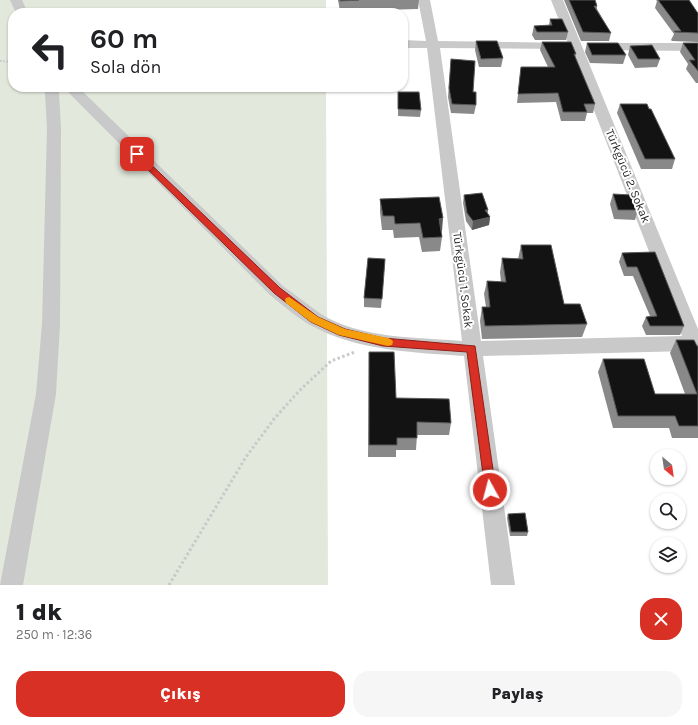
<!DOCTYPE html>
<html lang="tr">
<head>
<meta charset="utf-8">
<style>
  :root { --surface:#fff; --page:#f6f6f6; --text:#202124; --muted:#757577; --accent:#d93025 }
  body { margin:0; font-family:Karla,sans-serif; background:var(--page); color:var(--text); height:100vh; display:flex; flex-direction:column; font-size:15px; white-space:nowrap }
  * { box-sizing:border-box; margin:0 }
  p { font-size:13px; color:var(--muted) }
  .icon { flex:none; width:22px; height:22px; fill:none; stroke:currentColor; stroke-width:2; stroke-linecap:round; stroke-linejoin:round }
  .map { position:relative; height:585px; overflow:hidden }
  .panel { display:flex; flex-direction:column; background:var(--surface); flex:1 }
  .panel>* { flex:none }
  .guide { position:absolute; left:8px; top:8px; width:400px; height:84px; border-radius:16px; box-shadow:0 1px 3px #0004; background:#fff; color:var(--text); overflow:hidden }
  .needle { width:26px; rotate:151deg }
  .fabs { position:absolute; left:650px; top:449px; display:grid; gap:8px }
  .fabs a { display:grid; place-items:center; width:36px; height:36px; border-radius:50%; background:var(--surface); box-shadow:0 1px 3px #0004; font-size:20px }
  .pin { position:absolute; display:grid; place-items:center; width:34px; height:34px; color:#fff; margin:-17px; border-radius:8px; box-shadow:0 2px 6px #0006 }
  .me { position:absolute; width:44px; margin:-22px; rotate:353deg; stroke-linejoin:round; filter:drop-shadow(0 0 3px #0008) }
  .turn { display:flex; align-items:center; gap:14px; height:84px; padding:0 16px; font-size:18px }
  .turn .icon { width:52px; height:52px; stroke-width:2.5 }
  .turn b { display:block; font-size:28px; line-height:34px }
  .round { display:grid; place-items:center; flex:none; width:42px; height:42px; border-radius:16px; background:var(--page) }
  .summary { display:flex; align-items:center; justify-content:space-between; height:68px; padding:0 16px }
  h1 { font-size:24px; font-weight:800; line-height:30px }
  .cta { display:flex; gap:8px; margin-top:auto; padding:8px 16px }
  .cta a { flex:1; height:46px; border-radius:16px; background:var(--accent); color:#fff; font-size:16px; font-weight:800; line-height:46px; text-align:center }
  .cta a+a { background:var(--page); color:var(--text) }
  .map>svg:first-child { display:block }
</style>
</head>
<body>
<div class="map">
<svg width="698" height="585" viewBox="0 0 698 585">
  <rect width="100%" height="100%" fill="#fff"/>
  <polygon fill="#e2e8db" points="0,0 326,0 326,13 13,13 13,87 326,87 328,585 0,585"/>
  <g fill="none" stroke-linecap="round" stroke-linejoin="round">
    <polyline stroke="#c9c9c9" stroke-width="2" stroke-dasharray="1.5 1.5" stroke-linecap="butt" points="0,61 13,62"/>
    <polyline stroke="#c9c9c9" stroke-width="3" stroke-dasharray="2.5 2.5" stroke-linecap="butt" points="169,585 246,457 274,419 299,391 331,361 355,352"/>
    <g fill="#c9c9c9" fill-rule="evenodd">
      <polygon points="10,0 22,0 28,13 16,13"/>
      <path d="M418,0H430L438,41L568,43L551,0H563L698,329V360L691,357L688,351L483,356L515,585H491L464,356C410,352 358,351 310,325C296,317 283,305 271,296L63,87H78L283,286C296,295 308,305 321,314C362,339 415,337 462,341L427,48H403V40L426,41ZM440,48L570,49L682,336L481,341Z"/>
      <polygon points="596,43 698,43 698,51 592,50 590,47 592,44"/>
      <polygon points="43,87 57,87 59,93 61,129 60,324 56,394 23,585 0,585 36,394 42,324 47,129 45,93"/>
    </g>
  </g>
  <g fill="#898989">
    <polygon points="338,0 419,0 418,9 340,11"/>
    <polygon points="564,0 595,0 597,6 597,9 611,33 609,41 581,41"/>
    <polygon points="656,0 689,0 697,12 698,13 698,42 672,41 671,40 674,34 655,8 657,1"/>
    <polygon points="550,19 568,32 566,40 535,40 532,35 534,26 549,25"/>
    <polygon points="476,41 503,58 501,67 479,67 475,50"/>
    <polygon points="542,42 576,54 575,57 595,104 593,113 587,113 585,121 561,121 556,102 517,103 521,67 548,67 540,50"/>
    <polygon points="587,43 626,55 623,64 590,63 585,52"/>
    <polygon points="683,43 698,43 698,83 696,83 686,69 688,64 680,52"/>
    <polygon points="630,46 660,59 657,67 635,68 628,55"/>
    <polygon points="451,59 473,92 476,105 474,114 451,113 448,97"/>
    <polygon points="398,92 421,110 420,117 398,116"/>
    <polygon points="620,104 675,159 672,169 641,169 617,113"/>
    <polygon points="613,194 638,210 635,220 614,219 610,204"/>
    <polygon points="464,195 488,210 488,213 490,217 489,225 472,230 466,221 463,203"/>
    <polygon points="380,199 442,231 441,232 442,237 440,251 422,252 419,237 394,238 393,230 382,230 380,212"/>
    <polygon points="521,245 564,304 587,324 582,337 482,339 480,321 482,307 486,307 484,294 487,281 501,282 500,272 502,258 518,259"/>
    <polygon points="655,252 684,326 680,335 646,335 642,326 646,317 650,316 633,276 624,276 619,262 622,253"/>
    <polygon points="385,259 381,308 364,307 364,298"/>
    <polygon points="676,340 698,346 698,438 672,438 669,428 613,428 598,372 603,359 655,394 685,394 670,353"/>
    <polygon points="369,352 396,398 451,423 449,435 417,435 416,450 396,450 396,457 368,457"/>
    <polygon points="508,514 528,532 527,536 510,536 507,518"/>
  </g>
  <g fill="#5a5a5a">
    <polygon points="490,217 489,225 472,230 473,221"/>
    <polygon points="443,218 442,231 437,232 439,219"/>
  </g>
  <g fill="#131313" stroke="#5a5a5a">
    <polygon points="340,0 359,0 340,1"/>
    <polygon points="569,0 595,0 597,6 594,6 611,33 583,32"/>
    <polygon points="658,0 689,0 697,12 698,13 698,33 675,32 674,31 681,31"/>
    <polygon points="550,19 562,19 568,32 537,32 534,26 552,25"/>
    <polygon points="476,41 497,41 503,58 481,59"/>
    <polygon points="542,42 571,42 576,54 574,54 595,104 584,104 587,112 563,112 558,93 518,94 521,67 555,67"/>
    <polygon points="587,43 618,43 626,55 592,55"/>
    <polygon points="683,43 698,43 698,71 689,60 695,60"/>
    <polygon points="652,45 660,59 638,59 630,46"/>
    <polygon points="451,59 475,61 473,92 476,92 476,105 452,104 449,88"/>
    <polygon points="398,92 419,92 421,110 398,109"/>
    <polygon points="620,104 647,104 649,109 651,109 675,159 645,159"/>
    <polygon points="482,193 488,210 485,210 490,217 473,221 467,213 464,195"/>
    <polygon points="613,194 632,195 638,210 618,210"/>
    <polygon points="439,197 443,218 439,219 442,237 423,238 420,223 395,224 394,216 383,216 380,199"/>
    <polygon points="521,245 551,245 564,304 580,304 587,324 485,326 482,307 490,307 487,281 506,282 502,258 523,259"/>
    <polygon points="655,252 684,326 650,326 646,317 657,316 637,267 627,267 622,253"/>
    <polygon points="368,258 385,259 382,299 364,298"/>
    <polygon points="676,340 694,340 697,346 698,346 698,426 679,426 675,416 618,416 603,359 644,359 655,394 697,394"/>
    <polygon points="369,352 394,352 396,398 449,399 451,423 417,422 417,438 397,438 397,445 369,445"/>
    <polygon points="525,513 528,532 511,532 508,514"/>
  </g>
  <polygon fill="#d93025" stroke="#8d1f18" points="137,152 139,153 280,288 318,317 345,329 383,338 475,346 496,490 494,494 490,496 486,494 485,490 467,352 383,346 339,335 311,322 274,293 134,156 134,153"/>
  <polygon fill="#f59e0b" points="289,297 318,317 345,329 388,338 392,340 393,342 392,345 388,346 339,335 311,322 286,303 285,300 286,298"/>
  <g text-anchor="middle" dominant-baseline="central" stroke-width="4" stroke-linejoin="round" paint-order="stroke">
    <g font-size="12" fill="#2c2c2c" stroke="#fff">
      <text transform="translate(628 176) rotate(68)">Türkgücü 2. Sokak</text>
      <text transform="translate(463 280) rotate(83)">Türkgücü 1. Sokak</text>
    </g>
  </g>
</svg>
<div class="fabs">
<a><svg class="needle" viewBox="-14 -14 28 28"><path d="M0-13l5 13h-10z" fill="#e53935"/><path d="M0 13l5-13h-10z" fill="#757577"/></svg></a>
<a><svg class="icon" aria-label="search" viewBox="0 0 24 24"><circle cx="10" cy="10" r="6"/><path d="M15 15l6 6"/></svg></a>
<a><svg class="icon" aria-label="layers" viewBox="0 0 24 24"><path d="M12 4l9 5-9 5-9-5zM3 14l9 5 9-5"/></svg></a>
</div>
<div class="pin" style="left:137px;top:154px;background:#d93025"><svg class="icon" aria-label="arrive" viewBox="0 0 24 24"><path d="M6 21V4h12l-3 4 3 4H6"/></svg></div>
<svg class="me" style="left:490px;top:490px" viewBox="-20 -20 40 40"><circle r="17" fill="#d93025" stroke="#fff" stroke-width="3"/><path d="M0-11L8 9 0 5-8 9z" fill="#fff"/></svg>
<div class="guide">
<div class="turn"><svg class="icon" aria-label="left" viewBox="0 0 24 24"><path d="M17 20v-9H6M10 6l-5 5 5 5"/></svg><div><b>60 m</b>Sola dön</div></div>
</div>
</div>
<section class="panel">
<div class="summary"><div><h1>1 dk</h1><p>250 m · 12:36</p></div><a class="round" style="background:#d93025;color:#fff"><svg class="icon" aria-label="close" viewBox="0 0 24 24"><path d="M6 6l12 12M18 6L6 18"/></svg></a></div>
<div class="cta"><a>Çıkış</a><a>Paylaş</a></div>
</section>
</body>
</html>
